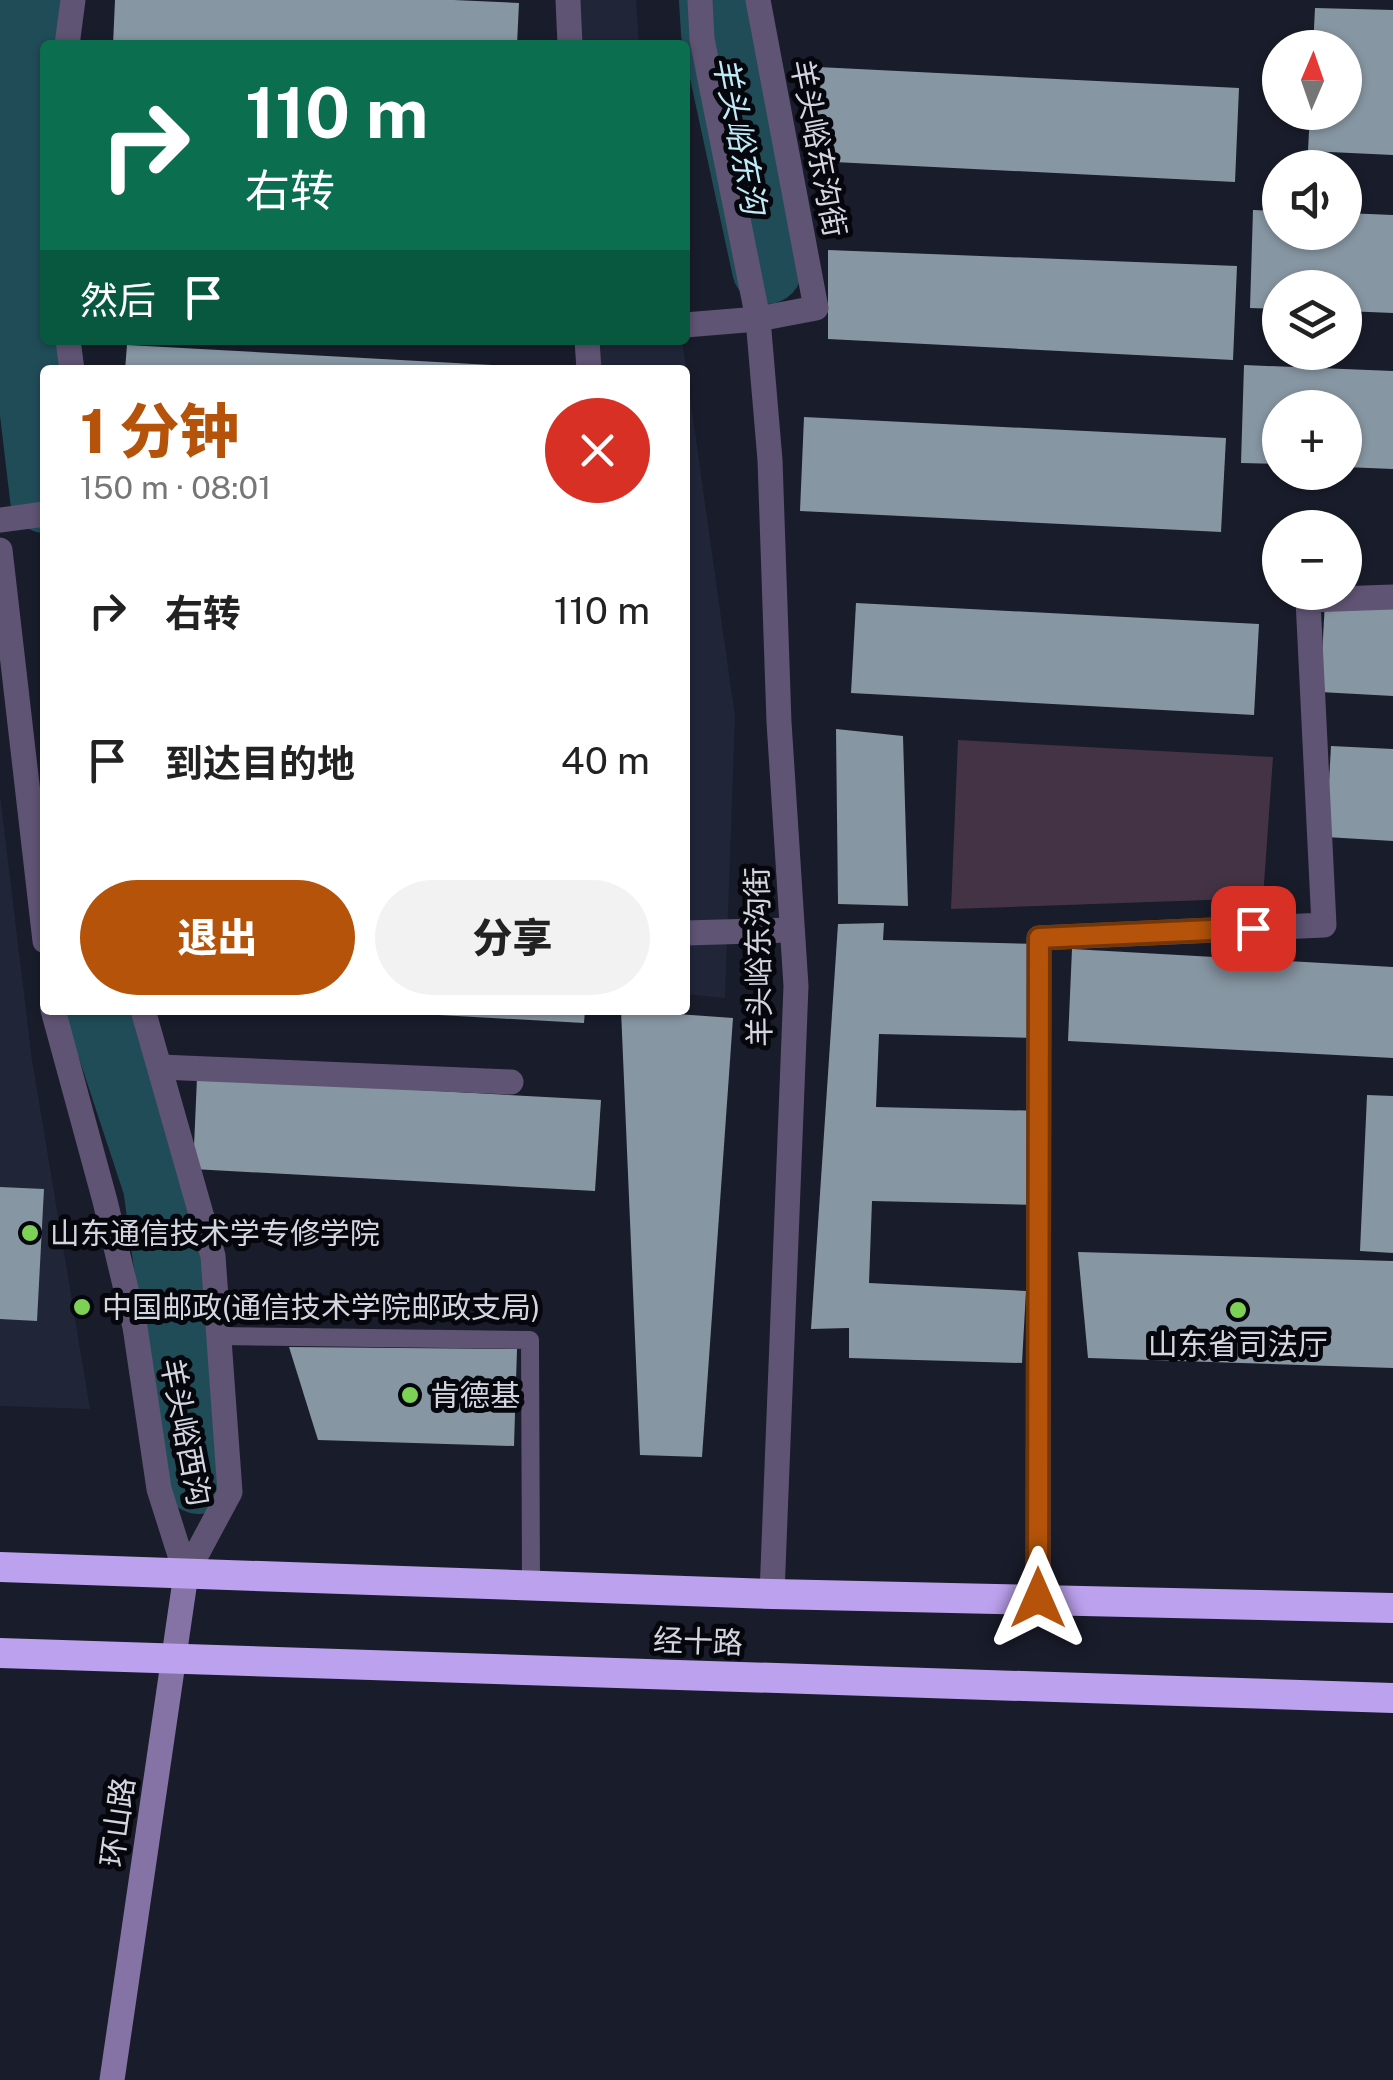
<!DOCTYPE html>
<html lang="zh">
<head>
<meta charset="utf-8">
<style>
  :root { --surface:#fff; --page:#f2f2f2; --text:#222; --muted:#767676; --accent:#b45309 }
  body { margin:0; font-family:"Public Sans","Noto Sans SC",sans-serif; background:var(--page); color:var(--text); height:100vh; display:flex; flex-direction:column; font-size:38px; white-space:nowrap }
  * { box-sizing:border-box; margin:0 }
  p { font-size:32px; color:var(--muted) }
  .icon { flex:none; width:55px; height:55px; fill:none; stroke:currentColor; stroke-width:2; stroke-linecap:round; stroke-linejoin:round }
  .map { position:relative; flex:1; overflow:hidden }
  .sheet { position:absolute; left:40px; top:365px; width:650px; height:650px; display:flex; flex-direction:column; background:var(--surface); border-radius:10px; box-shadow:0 2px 8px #0004 }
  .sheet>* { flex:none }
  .hud { position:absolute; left:40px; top:40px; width:650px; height:305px; border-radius:10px; box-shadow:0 2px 8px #0004; background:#0b6e4f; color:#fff; overflow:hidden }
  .needle { width:65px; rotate:2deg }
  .fabs { position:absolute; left:1262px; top:30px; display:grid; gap:20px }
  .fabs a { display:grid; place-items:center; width:100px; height:100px; border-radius:50%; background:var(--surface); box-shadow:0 2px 8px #0004; font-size:50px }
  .pin { position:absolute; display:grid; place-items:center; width:85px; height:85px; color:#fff; margin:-42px; border-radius:20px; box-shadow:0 5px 15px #0006 }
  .me { position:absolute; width:110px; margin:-55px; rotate:0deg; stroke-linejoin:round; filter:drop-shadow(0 0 8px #0008) }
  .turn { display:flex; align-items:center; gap:35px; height:210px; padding:0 40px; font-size:45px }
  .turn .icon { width:130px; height:130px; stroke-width:2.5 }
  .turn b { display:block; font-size:70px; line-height:85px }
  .then { display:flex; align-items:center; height:95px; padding:0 40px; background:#0003; gap:20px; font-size:38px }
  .round { display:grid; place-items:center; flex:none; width:105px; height:105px; border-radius:52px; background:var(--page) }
  .head { display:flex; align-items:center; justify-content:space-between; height:170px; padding:0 40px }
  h1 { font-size:60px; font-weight:800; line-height:75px; color:var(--accent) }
  .cta { display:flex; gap:20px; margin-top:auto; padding:20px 40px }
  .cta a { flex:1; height:115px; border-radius:60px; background:var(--accent); color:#fff; font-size:40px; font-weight:800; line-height:115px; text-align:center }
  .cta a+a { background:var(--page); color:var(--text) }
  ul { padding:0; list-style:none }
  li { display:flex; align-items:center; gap:30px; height:150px; padding:0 40px }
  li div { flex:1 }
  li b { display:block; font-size:38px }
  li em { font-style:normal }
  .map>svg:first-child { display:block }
</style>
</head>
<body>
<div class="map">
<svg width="1393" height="2080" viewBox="0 0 1393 2080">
  <rect width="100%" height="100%" fill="#191c2a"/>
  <g fill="#202538">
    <polygon points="563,0 636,0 639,45 567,45"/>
    <polygon points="592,340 682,340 735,717 725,998 685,994 685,370 593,370"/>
    <polygon points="0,795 32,1060 90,1409 0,1406"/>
  </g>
  <polygon fill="#434" points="958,740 1273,757 1263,898 951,909"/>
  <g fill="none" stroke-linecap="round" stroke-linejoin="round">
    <g stroke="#204c58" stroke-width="70">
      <polyline points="27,0 10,202 45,498"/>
      <polyline points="714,0 716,33 767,269"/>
      <polyline points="100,1010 158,1186 198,1479"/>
    </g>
  </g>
  <g fill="#8796a3">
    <polygon points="115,0 454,0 519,3 517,45 113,45"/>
    <polygon points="1315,8 1393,10 1393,155 1308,151 1310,112 1345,112 1345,48 1313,48"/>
    <polygon points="818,67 1239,88 1235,182 814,161"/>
    <polygon points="1253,210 1280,211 1280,232 1345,232 1345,213 1393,215 1393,313 1345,311 1345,288 1280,288 1280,309 1250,308"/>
    <polygon points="828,250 1237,266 1233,360 828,339"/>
    <polygon points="127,345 529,367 529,370 125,370"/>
    <polygon points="1244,365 1393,371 1393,469 1345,467 1345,408 1280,408 1280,464 1241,463"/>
    <polygon points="804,417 1226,438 1221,532 800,511"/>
    <polygon points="1325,602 1393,606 1393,696 1320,692"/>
    <polygon points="856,603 1259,624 1254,715 851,693"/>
    <polygon points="836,729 903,736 908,906 838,904"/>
    <polygon points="1331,746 1393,749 1393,841 1326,837"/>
    <polygon points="884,923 883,940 1040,944 1038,1038 879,1034 876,1107 1043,1111 1041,1205 872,1201 869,1283 1026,1291 1022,1363 849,1358 849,1328 811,1329 838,924"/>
    <polygon points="1072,949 1393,967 1393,1058 1068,1041"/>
    <polygon points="402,1010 585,1010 584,1023 402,1013"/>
    <polygon points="621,1010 733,1018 702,1457 640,1455"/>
    <polygon points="197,1078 601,1100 595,1191 193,1169"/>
    <polygon points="1367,1095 1393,1096 1393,1253 1360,1251"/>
    <polygon points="0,1187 44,1189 37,1321 0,1319"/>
    <polygon points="1078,1252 1393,1261 1393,1368 1088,1358"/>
    <polygon points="289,1347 517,1349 514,1446 318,1440"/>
  </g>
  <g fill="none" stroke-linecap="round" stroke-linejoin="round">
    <polyline stroke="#5f5473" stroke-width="18" points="216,1336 530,1340 531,1584"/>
    <g stroke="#5f5473" stroke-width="25">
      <polyline points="568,0 570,45"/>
      <polyline points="700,0 702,39 758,319 770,460 779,722 796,986 772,1594"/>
      <polyline points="67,45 73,0"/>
      <polyline points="685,325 758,319 816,308 758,0"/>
      <polyline points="68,340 72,370"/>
      <polyline points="587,340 589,370"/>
      <polyline points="0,520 45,514"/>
      <polyline points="0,550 45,941"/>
      <polyline points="685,933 792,930"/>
      <polyline points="53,1010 105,1201 135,1327 159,1489 186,1574"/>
      <polyline points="143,1010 213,1256 230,1492 186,1574"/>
      <polyline points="160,1067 511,1082"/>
      <polyline points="1038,1598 1039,938 1324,925 1308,600 1393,597"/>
    </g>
    <polyline stroke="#8473a4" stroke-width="25" points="112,2080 186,1574"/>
    <g stroke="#bca1ee" stroke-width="30">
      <polyline points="0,1567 772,1594 1393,1608"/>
      <polyline points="0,1653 1393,1698"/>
    </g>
  </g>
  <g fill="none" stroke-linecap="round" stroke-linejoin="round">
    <defs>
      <polyline id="route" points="1038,1598 1039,938 1253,928"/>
    </defs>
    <use href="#route" stroke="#753606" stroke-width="25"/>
    <use href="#route" stroke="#b45309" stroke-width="18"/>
  </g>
  <g fill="#7dd154" stroke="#06070d" stroke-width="4">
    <circle cx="30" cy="1233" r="10"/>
    <circle cx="82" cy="1307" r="10"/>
    <circle cx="1238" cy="1310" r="10"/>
    <circle cx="410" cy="1395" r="10"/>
  </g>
  <g text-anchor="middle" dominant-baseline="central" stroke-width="10" stroke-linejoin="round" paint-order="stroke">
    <g font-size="30" fill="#d3d6df" stroke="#06070d">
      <text transform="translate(819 148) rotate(79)">羊头峪东沟街</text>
      <text transform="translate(758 957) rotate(-91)">羊头峪东沟街</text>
      <text transform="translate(186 1432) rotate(79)">羊头峪西沟</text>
      <text transform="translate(698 1641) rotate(2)">经十路</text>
      <text transform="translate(117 1822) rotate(-82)">环山路</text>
    </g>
    <g font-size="30" fill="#d3d6df" stroke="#06070d" text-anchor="start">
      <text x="50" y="1233">山东通信技术学专修学院</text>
      <text x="102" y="1307">中国邮政(通信技术学院邮政支局)</text>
      <text x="1238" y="1344" text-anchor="middle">山东省司法厅</text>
      <text x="430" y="1395">肯德基</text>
    </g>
    <g font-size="32" font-style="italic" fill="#bfebf9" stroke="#06070d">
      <text transform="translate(740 135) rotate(79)">羊头峪东沟</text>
    </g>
  </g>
</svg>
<div class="fabs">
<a><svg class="needle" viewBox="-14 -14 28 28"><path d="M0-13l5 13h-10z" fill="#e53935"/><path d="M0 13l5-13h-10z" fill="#767676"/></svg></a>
<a><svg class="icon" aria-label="sound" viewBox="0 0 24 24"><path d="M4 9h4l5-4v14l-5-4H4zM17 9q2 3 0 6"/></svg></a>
<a><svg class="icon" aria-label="layers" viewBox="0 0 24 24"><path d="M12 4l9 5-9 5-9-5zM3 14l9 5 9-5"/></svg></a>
<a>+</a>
<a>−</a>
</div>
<div class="pin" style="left:1253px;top:928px;background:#d93025"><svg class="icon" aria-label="arrive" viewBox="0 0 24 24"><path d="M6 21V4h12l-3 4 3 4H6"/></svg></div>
<svg class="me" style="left:1038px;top:1598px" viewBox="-20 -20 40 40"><path d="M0-17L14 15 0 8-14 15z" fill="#b45309" stroke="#fff" stroke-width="4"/></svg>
<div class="hud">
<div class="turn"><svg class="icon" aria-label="right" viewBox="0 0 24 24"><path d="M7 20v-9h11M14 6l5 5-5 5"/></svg><div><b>110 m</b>右转</div></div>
<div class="then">然后<svg class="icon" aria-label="arrive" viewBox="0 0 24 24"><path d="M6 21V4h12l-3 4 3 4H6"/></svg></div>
</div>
<section class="sheet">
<div class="head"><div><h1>1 分钟</h1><p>150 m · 08:01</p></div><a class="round" style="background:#d93025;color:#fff"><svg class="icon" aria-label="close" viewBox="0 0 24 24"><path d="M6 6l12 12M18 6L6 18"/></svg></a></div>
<ul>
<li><svg class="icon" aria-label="right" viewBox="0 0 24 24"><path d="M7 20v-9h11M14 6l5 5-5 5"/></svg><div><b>右转</b></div><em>110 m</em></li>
<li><svg class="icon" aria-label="arrive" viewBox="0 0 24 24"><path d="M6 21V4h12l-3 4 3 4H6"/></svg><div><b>到达目的地</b></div><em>40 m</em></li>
</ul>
<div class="cta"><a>退出</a><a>分享</a></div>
</section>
</div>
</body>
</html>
